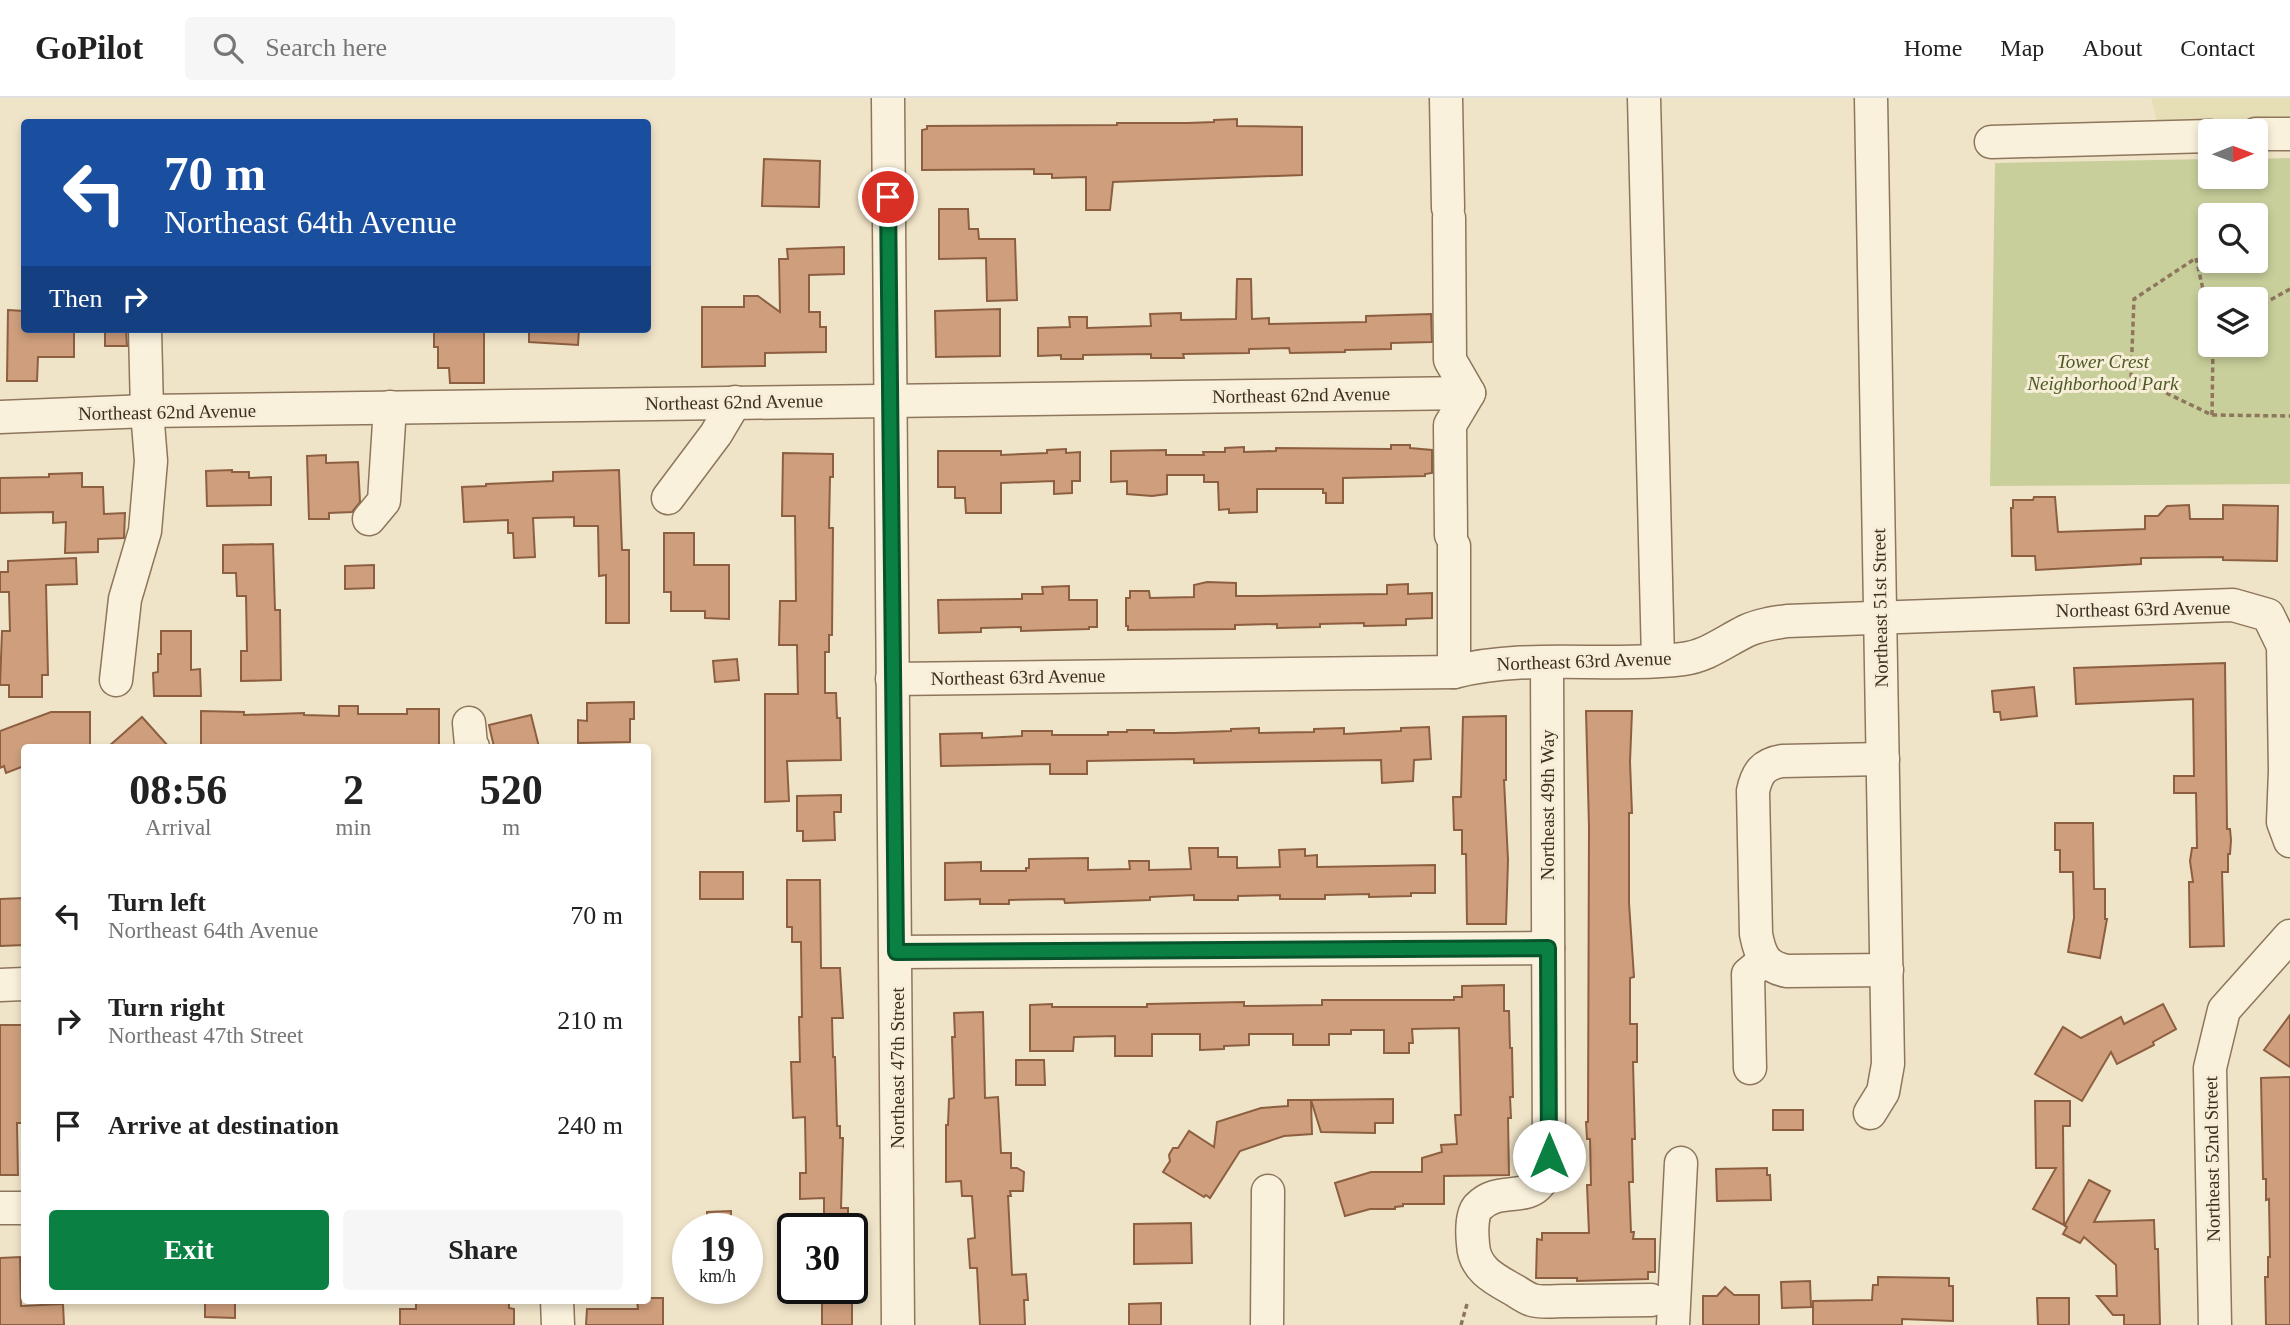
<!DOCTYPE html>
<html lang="en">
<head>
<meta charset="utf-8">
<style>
  :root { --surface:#fff; --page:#f6f6f6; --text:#222; --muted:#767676; --line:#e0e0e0; --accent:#0b8043 }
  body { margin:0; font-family:Georgia,serif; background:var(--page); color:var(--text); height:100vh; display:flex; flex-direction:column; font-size:26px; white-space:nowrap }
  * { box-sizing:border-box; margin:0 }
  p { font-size:23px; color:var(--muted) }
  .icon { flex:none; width:38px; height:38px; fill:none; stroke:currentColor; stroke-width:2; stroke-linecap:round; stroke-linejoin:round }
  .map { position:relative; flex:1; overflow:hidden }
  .drawer { position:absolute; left:21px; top:646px; width:630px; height:560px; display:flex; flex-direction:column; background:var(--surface); border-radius:7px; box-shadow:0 4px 10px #0003 }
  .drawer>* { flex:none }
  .banner { position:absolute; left:21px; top:21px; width:630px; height:214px; border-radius:7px; box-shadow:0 4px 10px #0003; background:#1a4fa0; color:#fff; overflow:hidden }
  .needle { width:46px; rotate:89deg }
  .buttons { position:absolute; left:2198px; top:21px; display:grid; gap:14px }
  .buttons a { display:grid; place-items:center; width:70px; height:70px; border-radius:7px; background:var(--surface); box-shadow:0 4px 10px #0003; font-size:35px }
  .speed { position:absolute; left:672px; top:1115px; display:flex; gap:14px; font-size:35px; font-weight:700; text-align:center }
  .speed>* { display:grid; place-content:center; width:91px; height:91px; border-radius:50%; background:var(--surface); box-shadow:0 4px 10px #0003; line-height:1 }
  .speed small { font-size:18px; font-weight:400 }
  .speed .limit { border:4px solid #111; border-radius:10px; background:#fff; color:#111 }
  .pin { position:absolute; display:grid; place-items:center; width:60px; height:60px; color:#fff; margin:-30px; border:4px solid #fff; border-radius:50%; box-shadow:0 2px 7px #0007 }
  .me { position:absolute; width:77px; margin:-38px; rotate:0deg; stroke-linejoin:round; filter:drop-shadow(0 0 5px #0008) }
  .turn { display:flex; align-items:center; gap:24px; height:147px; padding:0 28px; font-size:32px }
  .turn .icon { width:91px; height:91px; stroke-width:2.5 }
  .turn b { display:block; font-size:49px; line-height:60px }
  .then { display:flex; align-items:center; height:66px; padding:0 28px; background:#0003; gap:14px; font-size:26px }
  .eta { display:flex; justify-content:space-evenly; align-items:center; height:119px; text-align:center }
  .eta b { font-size:42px; font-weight:800; line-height:49px }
  .action { display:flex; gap:14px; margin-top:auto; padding:14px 28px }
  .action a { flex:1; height:80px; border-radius:7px; background:var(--accent); color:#fff; font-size:28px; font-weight:800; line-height:80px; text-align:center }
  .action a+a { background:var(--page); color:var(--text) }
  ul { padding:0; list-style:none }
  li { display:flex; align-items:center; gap:21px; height:105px; padding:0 28px }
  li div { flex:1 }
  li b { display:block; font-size:26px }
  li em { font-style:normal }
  header { display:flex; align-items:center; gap:42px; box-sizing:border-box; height:98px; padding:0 35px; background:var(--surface); border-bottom:2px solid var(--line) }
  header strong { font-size:33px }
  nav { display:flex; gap:38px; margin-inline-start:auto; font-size:24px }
  .search { width:490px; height:63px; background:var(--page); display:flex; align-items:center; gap:18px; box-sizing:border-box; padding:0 24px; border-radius:7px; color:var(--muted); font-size:26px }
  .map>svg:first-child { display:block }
</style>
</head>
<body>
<header>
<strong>GoPilot</strong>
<div class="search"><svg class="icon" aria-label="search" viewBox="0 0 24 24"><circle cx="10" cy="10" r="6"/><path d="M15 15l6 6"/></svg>Search here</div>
<nav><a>Home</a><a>Map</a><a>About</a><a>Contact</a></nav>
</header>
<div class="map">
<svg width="2290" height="1227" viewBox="0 0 2290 1227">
  <rect width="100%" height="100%" fill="#f0e4c8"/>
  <polygon fill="#e6deb5" points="2151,0 2290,0 2290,25 2158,28"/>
  <path fill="#c9cf9b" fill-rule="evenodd" d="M2290,60V386L1990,388L1995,65L2210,61V79H2256V61ZM2210,117H2256V163H2210ZM2210,201H2256V247H2210Z"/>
  <g fill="#cf9f7d" stroke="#8d5f41" stroke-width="2">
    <polygon points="1237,21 1237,28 1302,29 1302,77 1113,84 1110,112 1086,112 1086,79 1052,80 1052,76 1034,76 1034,71 922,72 922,32 927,31 927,28 1117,27 1117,25 1188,25 1214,24 1214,22"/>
    <polygon points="764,61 820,63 819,109 762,108"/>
    <polygon points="939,111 968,111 969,131 978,131 979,141 1015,141 1017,202 987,203 986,160 939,161"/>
    <polygon points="844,149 844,176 809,177 809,214 820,214 820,229 826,229 826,254 765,255 765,268 702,269 702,209 744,209 744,198 758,198 780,214 779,161 788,161 787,151"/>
    <polygon points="1237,181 1251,181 1252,221 1269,220 1269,226 1366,224 1366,218 1431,216 1432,244 1391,245 1391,251 1345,252 1345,254 1290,255 1289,250 1249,251 1249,255 1183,256 1184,260 1151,260 1151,256 1083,257 1083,261 1061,261 1061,257 1038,258 1038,230 1070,229 1069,219 1087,219 1087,230 1151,228 1150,216 1181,215 1181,222 1236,221"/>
    <polygon points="1000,211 1000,258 936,259 935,213"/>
    <polygon points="8,212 24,213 24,231 74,231 74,259 38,259 37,283 7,283"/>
    <polygon points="105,231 126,231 127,248 105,248"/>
    <polygon points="434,231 484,231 484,285 450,285 449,270 438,270 438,249 434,249"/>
    <polygon points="529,231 579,231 578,247 529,244"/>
    <polygon points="1391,347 1410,347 1410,350 1432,352 1432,375 1425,376 1425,378 1343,380 1343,405 1326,405 1326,395 1323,395 1323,391 1257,391 1257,414 1229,415 1229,411 1219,412 1218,384 1204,384 1204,377 1167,377 1167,396 1152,398 1127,396 1127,383 1111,384 1111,353 1166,352 1166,357 1204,357 1203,354 1225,354 1225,350 1244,349 1244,354 1276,353 1276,350 1391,351"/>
    <polygon points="1066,351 1066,355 1080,354 1080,383 1072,383 1072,395 1054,396 1054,383 1001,385 1001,415 966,415 965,400 955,400 955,389 938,389 938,353 1001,353 1001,357 1047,355 1047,352"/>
    <polygon points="783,355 833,356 833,379 830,379 829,430 833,430 832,537 829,537 829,554 825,554 825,595 836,595 837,620 840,620 841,662 787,663 789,703 765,704 765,596 798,596 797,547 779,547 780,503 796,503 795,418 782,418"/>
    <polygon points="326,357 326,365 358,364 360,404 352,414 329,415 329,421 309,421 307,358"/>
    <polygon points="232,372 232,374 249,374 249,380 271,379 271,407 207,408 206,373"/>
    <polygon points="619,372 622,452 629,452 629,525 606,525 606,477 599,478 598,428 574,428 574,419 533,420 535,459 514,460 513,435 508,435 508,422 464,424 462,389 486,388 486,386 553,383 553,374"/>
    <polygon points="82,375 82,389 103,389 104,416 125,415 124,440 98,441 98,454 65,455 66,424 53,425 53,414 0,415 0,380 49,379 49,376"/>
    <polygon points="2034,399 2055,399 2058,434 2145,431 2145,418 2158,418 2167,408 2189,407 2190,421 2223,421 2223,407 2278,408 2277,463 2223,462 2223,459 2141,460 2141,466 2036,472 2035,458 2012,458 2011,410 2013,410 2013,402 2033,402"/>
    <polygon points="664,435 694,435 694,467 729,467 729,521 705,520 705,513 671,513 671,494 664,494"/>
    <polygon points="273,446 275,512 280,512 281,582 241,583 241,553 247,553 246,498 237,498 236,475 223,475 223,447"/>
    <polygon points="76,460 77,486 46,487 48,577 42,577 42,599 9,599 9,587 0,587 2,533 10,533 9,494 0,494 0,474 8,474 8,463"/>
    <polygon points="374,467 374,490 345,491 345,468"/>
    <polygon points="1207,484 1236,485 1236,498 1258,498 1387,496 1387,487 1408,486 1408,496 1432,495 1432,520 1406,521 1406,527 1364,528 1364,525 1320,526 1320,529 1277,530 1277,526 1235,527 1235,531 1128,532 1128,528 1126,528 1126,500 1130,500 1130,493 1149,493 1150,500 1194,499 1194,487"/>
    <polygon points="1069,488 1069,502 1097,502 1097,529 1089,529 1089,531 1021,533 1021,529 981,530 981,534 939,535 938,502 1022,501 1022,496 1043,496 1042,489"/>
    <polygon points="161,533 191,533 191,572 200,571 201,598 154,598 153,575 158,574 158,556 161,556"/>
    <polygon points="737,561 739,582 715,584 713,563"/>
    <polygon points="2225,565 2227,731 2230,731 2231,742 2230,756 2228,756 2228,774 2222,774 2224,848 2190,849 2189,784 2193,784 2190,763 2192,750 2197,750 2196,695 2174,695 2174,678 2194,678 2193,601 2076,606 2074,570"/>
    <polygon points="2034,589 2037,618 2001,622 2000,614 1994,614 1992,593"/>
    <polygon points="634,604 634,621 630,621 630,644 578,645 578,622 587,623 587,605"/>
    <polygon points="339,608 358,608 358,616 407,616 407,611 439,611 439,649 201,649 201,613 244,614 244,617 304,615 304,617 339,618"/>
    <polygon points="1586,613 1632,613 1630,664 1632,715 1629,715 1629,805 1634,879 1630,880 1630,926 1637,926 1637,964 1633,964 1635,1041 1632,1041 1633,1084 1629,1084 1631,1134 1634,1134 1633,1141 1655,1141 1655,1174 1648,1174 1648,1181 1577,1183 1577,1180 1536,1180 1537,1141 1542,1142 1542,1135 1589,1135 1587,1087 1591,1087 1590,1041 1587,1041 1586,1024 1588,1024 1589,729"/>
    <polygon points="51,614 90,614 90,649 24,649 24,668 6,675 4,668 0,670 0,633"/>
    <polygon points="531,617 539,649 494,649 489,627"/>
    <polygon points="1506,618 1506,682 1504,682 1508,762 1506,826 1467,826 1466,756 1462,756 1462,732 1454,732 1453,699 1461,699 1463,619"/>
    <polygon points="142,619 169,649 108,649"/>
    <polygon points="1429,629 1431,661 1414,662 1413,683 1382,685 1381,662 1194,665 1194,661 1087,663 1087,676 1050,676 1050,666 941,668 940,636 982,635 982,640 1022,638 1022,633 1052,633 1052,637 1108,637 1108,634 1127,634 1127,632 1154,632 1154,635 1174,635 1231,633 1231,631 1259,630 1259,635 1314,634 1314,631 1344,630 1344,636 1401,633 1401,630"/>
    <polygon points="841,697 841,714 834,714 835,742 803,743 803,733 797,733 797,698"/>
    <polygon points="2055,725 2093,725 2094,791 2105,791 2105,821 2107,821 2100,860 2068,854 2074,820 2073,774 2060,774 2060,752 2055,752"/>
    <polygon points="1189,750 1218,750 1218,759 1237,759 1237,770 1280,769 1279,752 1305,751 1305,758 1317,757 1317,769 1435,767 1435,795 1411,795 1411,798 1369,799 1369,796 1325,797 1325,801 1280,801 1280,797 1238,798 1238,802 1194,802 1194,797 1150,799 1150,802 1065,805 1064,801 1009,802 1009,806 980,806 980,801 945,802 945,765 981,764 981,773 1026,773 1026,770 1029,770 1029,761 1088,760 1088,772 1130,771 1129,763 1149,763 1149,772 1191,771"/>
    <rect x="700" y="774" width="43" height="27"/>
    <polygon points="787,782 820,782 821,870 840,870 843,920 832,920 833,959 835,959 837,1028 840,1028 840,1040 843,1040 841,1110 848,1110 848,1130 824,1130 824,1100 800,1101 800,1075 806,1075 805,1019 793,1020 791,964 800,964 799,919 802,919 801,844 792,844 792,829 787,829"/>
    <polygon points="24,800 24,847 0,848 0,801"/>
    <polygon points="1504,887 1504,913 1509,913 1510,950 1512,950 1513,999 1510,999 1511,1020 1508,1020 1509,1077 1444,1078 1444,1106 1403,1106 1403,1108 1395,1109 1395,1111 1370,1111 1345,1118 1335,1085 1371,1074 1422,1074 1422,1060 1442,1054 1441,1047 1457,1046 1455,1017 1461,1017 1459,930 1412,931 1413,945 1409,945 1409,955 1384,955 1384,932 1351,932 1351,936 1329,936 1329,947 1293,947 1293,936 1249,936 1249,947 1224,948 1224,951 1200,952 1200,936 1152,936 1152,958 1115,958 1115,938 1074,939 1073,953 1030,953 1030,907 1052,906 1052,909 1147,909 1147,906 1244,904 1244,908 1322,907 1322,902 1454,902 1454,899 1462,899 1462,888"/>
    <polygon points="2163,906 2176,931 2153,944 2154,947 2117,966 2111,954 2082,1003 2035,976 2063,929 2081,940 2121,919 2124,926"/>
    <polygon points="983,914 985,1000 998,999 1001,1055 1011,1055 1011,1070 1017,1070 1024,1074 1023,1093 1010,1093 1011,1098 1008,1098 1012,1177 1026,1176 1028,1202 1024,1202 1025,1227 980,1227 977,1170 970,1170 968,1141 975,1140 972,1098 962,1098 961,1083 946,1084 946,1027 948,1027 949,1001 954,1000 952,939 955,939 954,915"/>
    <polygon points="2290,917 2290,969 2264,952"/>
    <polygon points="0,927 22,927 24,1025 17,1025 18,1077 0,1077"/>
    <polygon points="1016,962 1044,962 1045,987 1016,987"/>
    <polygon points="2290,979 2290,1227 2266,1227 2265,1179 2268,1179 2268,1159 2270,1159 2269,1101 2266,1102 2266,1081 2263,1081 2261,980"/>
    <polygon points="1393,1001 1393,1025 1375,1025 1375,1035 1321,1034 1311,1002"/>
    <polygon points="1288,1002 1311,1002 1312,1036 1284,1038 1240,1053 1210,1100 1206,1097 1204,1099 1163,1074 1170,1063 1169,1057 1173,1050 1178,1050 1189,1033 1214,1049 1217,1024 1261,1010 1288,1008"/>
    <polygon points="2035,1003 2070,1003 2070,1028 2063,1028 2064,1127 2033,1111 2056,1070 2036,1070"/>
    <rect x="1773" y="1012" width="30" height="20"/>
    <polygon points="1767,1070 1767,1077 1770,1077 1771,1102 1717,1103 1716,1071"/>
    <polygon points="2089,1082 2110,1093 2094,1124 2154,1122 2155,1151 2158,1151 2160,1227 2124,1227 2124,1217 2113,1217 2097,1198 2117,1198 2116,1167 2084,1139 2080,1145 2063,1136 2067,1129 2065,1128 2066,1125"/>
    <polygon points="731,1113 731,1130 707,1130 707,1114"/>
    <polygon points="1191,1125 1192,1165 1134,1166 1134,1126"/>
    <polygon points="20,1159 21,1208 63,1206 64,1227 0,1227 0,1160"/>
    <polygon points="1878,1179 1949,1180 1949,1188 1953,1188 1953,1223 1902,1221 1902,1227 1813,1227 1813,1203 1872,1202 1873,1187 1878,1187"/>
    <polygon points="1810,1183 1811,1209 1782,1210 1781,1184"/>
    <polygon points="1725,1189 1734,1197 1759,1197 1759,1227 1703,1227 1703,1198 1717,1198"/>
    <polygon points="648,1200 663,1200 663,1227 586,1227 587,1211 638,1211 637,1202 648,1202"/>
    <polygon points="2037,1200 2069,1200 2069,1227 2038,1227"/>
    <polygon points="205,1202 235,1202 235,1220 205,1219"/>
    <polygon points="509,1202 509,1210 514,1211 514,1227 400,1227 400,1211 416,1211 416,1203"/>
    <rect x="822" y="1203" width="30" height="24"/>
    <polygon points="1161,1205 1161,1227 1129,1227 1129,1206"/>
  </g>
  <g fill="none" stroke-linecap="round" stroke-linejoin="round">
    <defs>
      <g id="minor">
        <polyline points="888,0 898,1227"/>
        <polyline points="1446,0 1448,110"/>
        <polyline points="1644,0 1658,562"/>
        <polyline points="2256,36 2290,36"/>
        <polyline points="1991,44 2210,38"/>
        <polyline points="1449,120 1450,262 1469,295 1450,327 1451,437"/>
        <polyline points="0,319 147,313 1469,295"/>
        <polyline points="668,400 716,336 735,304"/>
        <polyline points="369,421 384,403 390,309"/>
        <polyline points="1454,448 1454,574"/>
        <path d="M1547,565L1549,1058C1542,1116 1503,1082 1478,1109C1471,1117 1472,1136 1473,1146C1474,1171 1494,1181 1514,1192C1519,1195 1526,1200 1532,1202C1541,1205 1555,1203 1565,1203C1593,1203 1622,1202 1651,1202"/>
        <path d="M892,581L1454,574C1528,555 1607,570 1683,561C1707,558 1724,544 1746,533C1759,527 1773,525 1787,523L2233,507L2268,517L2283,548L2285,673L2283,724L2290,743"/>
        <polyline points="116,582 125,501 145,433 151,363 147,313 145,231"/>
        <polyline points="469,625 471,647 473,649"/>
        <path d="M1883,661L1782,663C1763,666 1757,675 1753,693L1756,836C1760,857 1765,869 1787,873L1887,872"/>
        <polyline points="896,854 1548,850"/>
        <polyline points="0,887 24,886"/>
        <polyline points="1750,970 1748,876 1765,862"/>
        <polyline points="1870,1015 1883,994 1888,966 1871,0"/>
        <polyline points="0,1110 24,1110"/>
        <polyline points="557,1202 558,1227"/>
        <polyline points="1267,1227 1268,1093"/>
        <polyline points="1673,1227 1681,1065"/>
        <polyline points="2215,1227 2210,970 2224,912 2290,838"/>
      </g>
    </defs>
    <use href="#minor" stroke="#8d765c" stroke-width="35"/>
    <g stroke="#8d765c" stroke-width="3.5" stroke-dasharray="5 3.5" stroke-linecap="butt">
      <polyline points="2256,210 2290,191"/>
      <polyline points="2210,223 2196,160 2134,201 2131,278 2212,317 2290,318"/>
      <polyline points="2212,317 2213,247"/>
      <polyline points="1461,1227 1467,1206"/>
    </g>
    <use href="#minor" stroke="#faf1dc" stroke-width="32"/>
  </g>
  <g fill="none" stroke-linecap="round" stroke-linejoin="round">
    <defs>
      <polyline id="route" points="888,99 896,854 1548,850 1549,1058"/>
    </defs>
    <use href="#route" stroke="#07532c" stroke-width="18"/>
    <use href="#route" stroke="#0b8043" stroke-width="12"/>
  </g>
  <g text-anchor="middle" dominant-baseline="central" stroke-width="6" stroke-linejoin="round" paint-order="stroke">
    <g font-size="19" font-style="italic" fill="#4d5a26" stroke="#f7eed8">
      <text x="2103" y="263">Tower Crest<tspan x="2103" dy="22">Neighborhood Park</tspan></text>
    </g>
    <g font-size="19" fill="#3d2e20" stroke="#f7eed8">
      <text transform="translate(1301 297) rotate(-1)">Northeast 62nd Avenue</text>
      <text transform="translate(734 304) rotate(-1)">Northeast 62nd Avenue</text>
      <text transform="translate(167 314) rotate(-1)">Northeast 62nd Avenue</text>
      <text transform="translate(1880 510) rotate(-91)">Northeast 51st Street</text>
      <text transform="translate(2143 511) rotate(-1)">Northeast 63rd Avenue</text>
      <text transform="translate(1584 563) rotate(-2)">Northeast 63rd Avenue</text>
      <text transform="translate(1018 579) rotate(-1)">Northeast 63rd Avenue</text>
      <text transform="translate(1547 707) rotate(-90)">Northeast 49th Way</text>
      <text transform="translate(897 970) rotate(-90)">Northeast 47th Street</text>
      <text transform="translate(2212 1061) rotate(-91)">Northeast 52nd Street</text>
    </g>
  </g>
</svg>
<div class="buttons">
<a><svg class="needle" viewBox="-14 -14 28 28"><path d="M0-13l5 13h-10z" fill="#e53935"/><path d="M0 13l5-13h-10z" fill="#767676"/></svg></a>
<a><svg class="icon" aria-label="search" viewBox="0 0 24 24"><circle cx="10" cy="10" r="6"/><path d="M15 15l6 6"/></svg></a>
<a><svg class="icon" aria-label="layers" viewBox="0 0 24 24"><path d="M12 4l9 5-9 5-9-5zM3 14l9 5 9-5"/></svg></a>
</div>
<div class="speed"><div>19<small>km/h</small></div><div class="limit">30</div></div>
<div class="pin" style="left:888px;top:99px;background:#d93025"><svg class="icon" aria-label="arrive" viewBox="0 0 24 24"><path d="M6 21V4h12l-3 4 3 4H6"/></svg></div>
<svg class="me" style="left:1549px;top:1058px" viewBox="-20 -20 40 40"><circle r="19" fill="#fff"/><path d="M0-13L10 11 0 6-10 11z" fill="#0b8043"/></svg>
<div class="banner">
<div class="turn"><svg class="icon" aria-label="left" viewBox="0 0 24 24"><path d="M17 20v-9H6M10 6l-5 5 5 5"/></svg><div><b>70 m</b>Northeast 64th Avenue</div></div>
<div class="then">Then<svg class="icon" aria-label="right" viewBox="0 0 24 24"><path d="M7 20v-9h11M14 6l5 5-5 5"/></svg></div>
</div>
<section class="drawer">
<div class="eta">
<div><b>08:56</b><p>Arrival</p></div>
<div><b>2</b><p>min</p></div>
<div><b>520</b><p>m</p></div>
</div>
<ul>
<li><svg class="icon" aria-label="left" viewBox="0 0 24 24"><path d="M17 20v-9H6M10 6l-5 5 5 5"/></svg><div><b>Turn left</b><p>Northeast 64th Avenue</p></div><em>70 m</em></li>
<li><svg class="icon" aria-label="right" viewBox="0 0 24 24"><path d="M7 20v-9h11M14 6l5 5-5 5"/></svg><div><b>Turn right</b><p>Northeast 47th Street</p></div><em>210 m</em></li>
<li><svg class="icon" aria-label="arrive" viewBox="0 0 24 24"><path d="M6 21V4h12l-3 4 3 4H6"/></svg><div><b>Arrive at destination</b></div><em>240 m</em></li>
</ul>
<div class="action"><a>Exit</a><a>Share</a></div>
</section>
</div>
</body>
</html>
